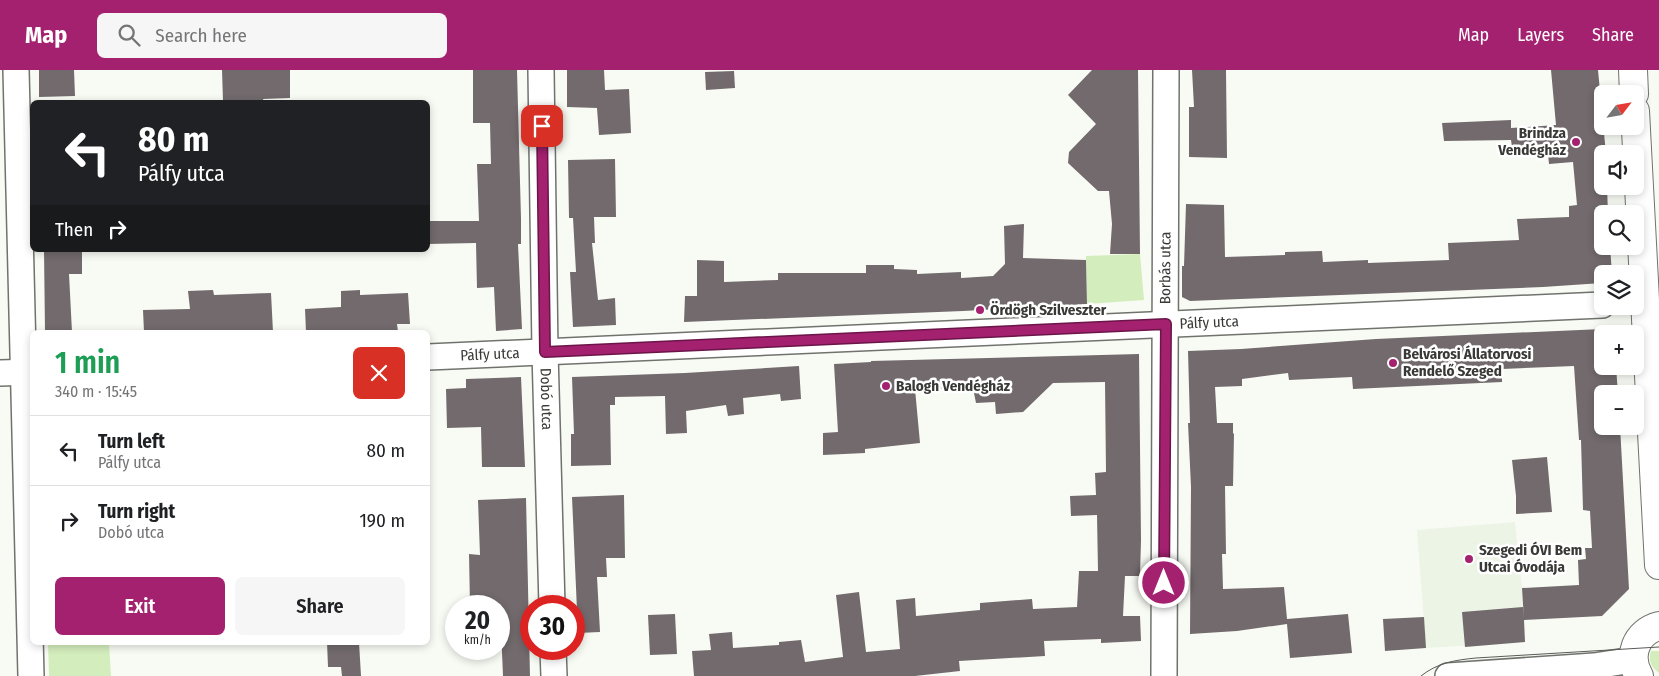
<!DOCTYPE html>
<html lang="en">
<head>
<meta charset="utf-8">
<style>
  :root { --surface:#fff; --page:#f6f6f6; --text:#202124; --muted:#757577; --line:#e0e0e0; --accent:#a42170 }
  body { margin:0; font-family:"Fira Sans Condensed",sans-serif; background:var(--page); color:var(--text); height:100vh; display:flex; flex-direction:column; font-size:19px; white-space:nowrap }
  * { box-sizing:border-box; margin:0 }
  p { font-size:16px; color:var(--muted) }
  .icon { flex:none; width:28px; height:28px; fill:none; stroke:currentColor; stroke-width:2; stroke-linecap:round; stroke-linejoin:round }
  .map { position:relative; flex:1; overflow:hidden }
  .details { position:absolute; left:30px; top:260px; width:400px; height:315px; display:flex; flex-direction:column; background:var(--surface); border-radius:8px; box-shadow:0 2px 8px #0003 }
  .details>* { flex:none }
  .guide { position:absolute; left:30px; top:30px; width:400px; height:152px; border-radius:8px; box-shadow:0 2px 8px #0003; background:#202124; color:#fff; overflow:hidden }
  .needle { width:32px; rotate:59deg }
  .buttons { position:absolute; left:1594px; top:15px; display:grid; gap:10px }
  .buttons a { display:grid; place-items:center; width:50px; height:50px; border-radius:8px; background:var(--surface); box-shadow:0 2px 8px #0003; font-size:25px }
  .speed { position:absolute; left:445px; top:525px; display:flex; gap:10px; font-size:25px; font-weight:700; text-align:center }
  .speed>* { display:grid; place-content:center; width:65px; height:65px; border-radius:50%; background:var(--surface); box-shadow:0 2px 8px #0003; line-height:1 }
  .speed small { font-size:12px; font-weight:400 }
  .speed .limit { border:8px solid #d22; background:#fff; color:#111 }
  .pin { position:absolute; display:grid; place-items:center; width:42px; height:42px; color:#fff; margin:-21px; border-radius:10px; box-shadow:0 2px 8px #0006 }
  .me { position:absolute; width:55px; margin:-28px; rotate:0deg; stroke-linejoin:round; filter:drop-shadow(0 0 4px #0008) }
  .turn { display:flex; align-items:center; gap:18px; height:105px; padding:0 25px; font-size:22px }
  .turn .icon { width:65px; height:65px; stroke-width:2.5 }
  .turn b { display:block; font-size:35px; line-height:42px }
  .then { display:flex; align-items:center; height:48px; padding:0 25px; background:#0003; gap:10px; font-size:19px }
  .round { display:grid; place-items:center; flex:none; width:52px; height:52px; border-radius:8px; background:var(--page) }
  .overview { display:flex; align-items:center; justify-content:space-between; height:85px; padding:0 25px }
  h1 { font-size:30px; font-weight:600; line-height:38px; color:#1e9e55 }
  .primary-button { display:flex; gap:10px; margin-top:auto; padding:10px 25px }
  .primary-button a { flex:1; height:58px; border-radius:8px; background:var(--accent); color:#fff; font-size:20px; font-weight:600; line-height:58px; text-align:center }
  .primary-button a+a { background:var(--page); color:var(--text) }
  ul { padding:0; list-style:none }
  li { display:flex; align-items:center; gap:15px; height:70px; padding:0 25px; border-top:1px solid var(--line) }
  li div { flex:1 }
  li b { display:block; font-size:19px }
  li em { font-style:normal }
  header { display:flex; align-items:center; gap:30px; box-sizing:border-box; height:70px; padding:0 25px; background:var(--accent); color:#fff }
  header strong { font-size:24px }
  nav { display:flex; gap:28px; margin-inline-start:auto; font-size:18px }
  .search { width:350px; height:45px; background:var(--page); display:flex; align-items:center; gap:12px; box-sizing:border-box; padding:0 18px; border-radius:8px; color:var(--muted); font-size:19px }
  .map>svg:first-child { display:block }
</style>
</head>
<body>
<header>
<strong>Map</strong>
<div class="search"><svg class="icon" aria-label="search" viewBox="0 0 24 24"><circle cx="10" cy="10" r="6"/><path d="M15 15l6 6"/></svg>Search here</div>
<nav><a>Map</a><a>Layers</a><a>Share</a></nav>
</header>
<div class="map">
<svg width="1659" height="606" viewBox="0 0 1659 606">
  <rect width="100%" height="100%" fill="#f8fbf4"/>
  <polygon fill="#ecf4e6" points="1515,452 1522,518 1525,572 1426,578 1417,460"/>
  <g fill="#d4edbc">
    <polygon points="1140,184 1144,230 1087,234 1086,186"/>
    <polygon points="48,573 109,573 111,606 49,606"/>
    <path d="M1651,581H1659V603C1651,597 1648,591 1651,581Z"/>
  </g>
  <g fill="#726a6d">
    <polygon points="39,0 74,0 75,26 39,27"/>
    <polygon points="222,0 290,0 290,28 263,29 264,32 245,32 245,31 223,31"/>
    <polygon points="473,0 517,0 521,149 521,174 518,174 522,259 496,261 494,217 477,218 476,173 428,174 428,151 479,151 477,94 491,94 490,53 473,53"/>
    <polygon points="567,0 604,0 605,20 629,19 631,63 599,65 597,38 567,37"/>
    <polygon points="1092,0 1138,0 1140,184 1110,184 1112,154 1109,121 1098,121 1068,93 1069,82 1096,54 1068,25"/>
    <polygon points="1192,0 1226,0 1227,88 1189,87 1189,37 1194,37"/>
    <polygon points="1551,0 1598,0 1606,84 1602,84 1602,116 1607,116 1608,144 1602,144 1602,176 1610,176 1612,204 1602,204 1602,213 1543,217 1190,231 1182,227 1182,196 1184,196 1186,134 1224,135 1225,187 1285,185 1285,182 1322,181 1323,192 1368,190 1368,193 1449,190 1448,173 1519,170 1517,149 1569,147 1569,136 1577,135 1573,92 1549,94 1547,74 1512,77 1511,70 1444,71 1442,53 1511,50 1511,58 1556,55"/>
    <polygon points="734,1 735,18 706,20 705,2"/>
    <polygon points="615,89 616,147 594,147 595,173 592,173 598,230 615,228 616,255 573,257 570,202 576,202 573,148 569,148 568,90"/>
    <polygon points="1024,154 1023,188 1086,190 1087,234 963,241 684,252 685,226 697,226 697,190 724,191 724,212 778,210 778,203 866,203 866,195 894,195 894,199 917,200 917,204 961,202 961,208 993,206 1005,194 1004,156"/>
    <polygon points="44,180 82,180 82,204 69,204 72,262 45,262"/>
    <polygon points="213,220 214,225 271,223 273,262 144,262 143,240 190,239 188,221"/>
    <polygon points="360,220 360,225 408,223 410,254 397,254 398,262 306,262 305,239 341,237 341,221"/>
    <polygon points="1602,259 1602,296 1616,296 1618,324 1602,324 1602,356 1620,356 1629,519 1602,546 1524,550 1525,572 1465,577 1462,542 1523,537 1524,550 1522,518 1579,515 1578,490 1586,489 1585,478 1592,478 1590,441 1583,440 1581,370 1579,370 1574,296 1502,299 1502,312 1353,319 1352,307 1289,310 1288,303 1242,309 1242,316 1215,317 1217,353 1233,353 1233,363 1234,364 1233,416 1225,416 1226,484 1222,484 1223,519 1284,517 1287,549 1348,544 1352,583 1290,588 1287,554 1237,561 1190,564 1191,417 1188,353 1190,353 1188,281 1241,279 1376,269"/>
    <polygon points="1139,284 1141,470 1140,506 1125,506 1123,546 1140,546 1141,571 1101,573 1101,569 1044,571 1045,586 959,591 960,601 915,606 694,606 692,581 711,580 709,564 732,562 733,578 779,575 779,572 801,570 805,592 843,587 836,525 859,522 866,582 900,579 896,530 915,528 916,546 980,540 980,533 1032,529 1033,539 1077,537 1079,501 1098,501 1097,445 1071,446 1070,426 1096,425 1095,403 1106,402 1105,312 1053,313 1023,342 996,344 995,332 976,333 973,318 915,319 920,373 865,379 865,383 823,385 823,363 838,362 834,294 871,292 871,291"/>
    <polygon points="799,296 801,329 781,331 780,324 743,328 744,344 728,346 726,335 686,341 687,363 666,364 665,326 615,327 615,335 610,335 611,395 571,396 571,364 574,364 572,307 685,303"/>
    <polygon points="521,307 525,397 482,397 481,357 447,358 446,319 466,318 466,309"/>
    <polygon points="1547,387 1552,442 1516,444 1516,426 1512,390"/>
    <polygon points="624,425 625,488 606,488 607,507 597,507 600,562 578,563 572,427"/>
    <polygon points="526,428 530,606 503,606 501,559 499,559 499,536 470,536 469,484 480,485 478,430"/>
    <polygon points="675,544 677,584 650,585 648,545"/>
    <polygon points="1424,547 1426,578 1385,581 1383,549"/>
    <polygon points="327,572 359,572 361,606 342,606 341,597 328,597"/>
  </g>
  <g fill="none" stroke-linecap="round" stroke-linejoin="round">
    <defs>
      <g id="street">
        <polyline points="16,0 31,606"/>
        <path id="s1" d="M541,0L545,282L552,536"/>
        <path id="s2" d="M428,287L1602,235"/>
        <polyline points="0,303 32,302"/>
        <polyline points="553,579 554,606"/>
        <path id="s3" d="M1164,606L1166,0"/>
        <polyline points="1448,606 1594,596 1633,590"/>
      </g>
      <g id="secondary">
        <polyline points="1633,0 1634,24"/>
        <polyline points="1635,41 1659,495"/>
        <path d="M1639,606C1627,586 1636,562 1659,556"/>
      </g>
    </defs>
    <use href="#street" stroke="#70736d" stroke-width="28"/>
    <use href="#secondary" stroke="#70736d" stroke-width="30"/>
    <use href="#street" stroke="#fff" stroke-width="25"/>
    <use href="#secondary" stroke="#fff" stroke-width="28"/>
    <path stroke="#5a5b58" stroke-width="1" d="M1421,606C1437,593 1455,590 1476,588L1659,577"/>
  </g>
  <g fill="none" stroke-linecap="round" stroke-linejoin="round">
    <defs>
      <polyline id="route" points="542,56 545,282 1166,254 1164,513"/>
    </defs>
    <use href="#route" stroke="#6b1549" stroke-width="12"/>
    <use href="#route" stroke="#a42170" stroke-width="9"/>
  </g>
  <g fill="#a42170" stroke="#fff" stroke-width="2">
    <circle cx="1576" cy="72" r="5"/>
    <circle cx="980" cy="240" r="5"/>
    <circle cx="1393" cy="293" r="5"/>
    <circle cx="886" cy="316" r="5"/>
    <circle cx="1469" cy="489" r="5"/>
  </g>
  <g text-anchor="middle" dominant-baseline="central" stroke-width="5" stroke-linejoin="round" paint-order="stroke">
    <g font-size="15" font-weight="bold" fill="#393a37" stroke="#fff" text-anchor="start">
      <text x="1566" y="63" text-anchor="end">Brindza<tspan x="1566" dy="17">Vendégház</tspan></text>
      <text x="990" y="240">Ördögh Szilveszter</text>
      <text x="1403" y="284">Belvárosi Állatorvosi<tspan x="1403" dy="17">Rendelő Szeged</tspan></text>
      <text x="896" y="316">Balogh Vendégház</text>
      <text x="1479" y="480">Szegedi ÓVI Bem<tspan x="1479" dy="17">Utcai Óvodája</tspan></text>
    </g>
    <g font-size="15" fill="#393a37" stroke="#fff">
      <text stroke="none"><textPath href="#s3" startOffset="408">Borbás utca</textPath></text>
      <text stroke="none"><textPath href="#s2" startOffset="782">Pálfy utca</textPath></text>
      <text stroke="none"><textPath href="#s2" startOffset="62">Pálfy utca</textPath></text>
      <text stroke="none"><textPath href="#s1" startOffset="329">Dobó utca</textPath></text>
    </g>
  </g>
</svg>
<div class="buttons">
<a><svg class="needle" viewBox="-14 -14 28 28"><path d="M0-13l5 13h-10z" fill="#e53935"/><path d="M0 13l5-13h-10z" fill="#757577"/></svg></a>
<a><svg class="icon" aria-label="sound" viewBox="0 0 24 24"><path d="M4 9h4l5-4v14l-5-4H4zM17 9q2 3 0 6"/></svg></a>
<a><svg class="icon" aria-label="search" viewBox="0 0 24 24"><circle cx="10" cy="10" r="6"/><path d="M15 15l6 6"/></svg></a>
<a><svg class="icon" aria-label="layers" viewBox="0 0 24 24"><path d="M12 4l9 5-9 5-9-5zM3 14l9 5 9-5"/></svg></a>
<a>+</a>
<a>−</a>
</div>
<div class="speed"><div>20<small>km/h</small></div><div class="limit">30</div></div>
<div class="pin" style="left:542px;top:56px;background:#d93025"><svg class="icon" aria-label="arrive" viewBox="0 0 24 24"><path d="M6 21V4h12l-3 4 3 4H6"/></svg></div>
<svg class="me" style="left:1164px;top:513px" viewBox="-20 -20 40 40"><circle r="17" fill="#a42170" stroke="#fff" stroke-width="3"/><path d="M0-11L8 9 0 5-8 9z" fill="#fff"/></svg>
<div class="guide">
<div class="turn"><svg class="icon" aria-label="left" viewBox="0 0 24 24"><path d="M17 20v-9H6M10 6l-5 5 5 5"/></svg><div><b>80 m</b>Pálfy utca</div></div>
<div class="then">Then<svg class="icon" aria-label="right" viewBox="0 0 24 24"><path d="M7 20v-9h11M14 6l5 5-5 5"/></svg></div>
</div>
<section class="details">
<div class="overview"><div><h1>1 min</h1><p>340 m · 15:45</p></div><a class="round" style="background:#d93025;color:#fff"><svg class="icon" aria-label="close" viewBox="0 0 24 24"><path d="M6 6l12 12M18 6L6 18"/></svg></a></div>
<ul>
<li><svg class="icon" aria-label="left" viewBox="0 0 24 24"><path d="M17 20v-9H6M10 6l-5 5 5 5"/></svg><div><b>Turn left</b><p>Pálfy utca</p></div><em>80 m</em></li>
<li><svg class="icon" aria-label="right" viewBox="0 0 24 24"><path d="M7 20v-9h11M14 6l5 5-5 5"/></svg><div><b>Turn right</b><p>Dobó utca</p></div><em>190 m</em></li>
</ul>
<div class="primary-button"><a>Exit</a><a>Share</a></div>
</section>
</div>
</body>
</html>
